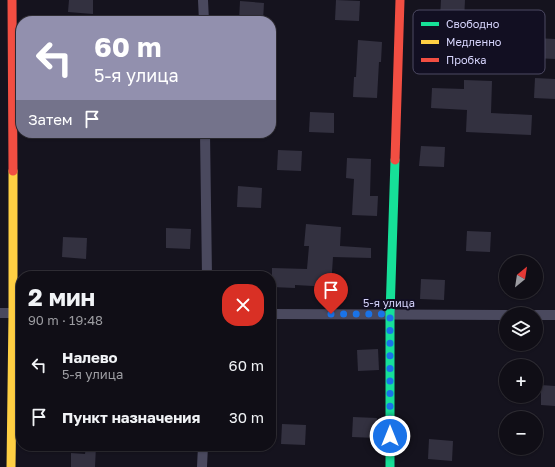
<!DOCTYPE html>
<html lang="ru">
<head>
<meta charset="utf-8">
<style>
  :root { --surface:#100e16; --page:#1e1c23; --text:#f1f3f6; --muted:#9c9ca1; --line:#302e35 }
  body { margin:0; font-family:"Golos Text",sans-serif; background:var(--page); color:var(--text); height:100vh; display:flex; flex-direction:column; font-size:15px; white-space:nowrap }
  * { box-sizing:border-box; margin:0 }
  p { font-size:13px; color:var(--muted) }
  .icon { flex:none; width:22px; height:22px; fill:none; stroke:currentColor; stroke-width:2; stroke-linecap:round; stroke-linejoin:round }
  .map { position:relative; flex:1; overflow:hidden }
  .panel { position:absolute; left:16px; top:271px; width:260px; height:180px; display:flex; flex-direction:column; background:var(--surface); border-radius:16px; box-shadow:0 1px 3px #0004,0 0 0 1px var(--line) }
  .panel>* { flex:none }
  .hud { position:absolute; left:16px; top:16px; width:260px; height:122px; border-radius:16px; box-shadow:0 1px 3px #0004,0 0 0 1px var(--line); background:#9290ae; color:#fff; overflow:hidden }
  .needle { width:26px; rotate:30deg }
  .buttons { position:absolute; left:499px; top:255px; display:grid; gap:8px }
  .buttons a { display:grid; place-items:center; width:44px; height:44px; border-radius:50%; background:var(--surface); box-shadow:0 1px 3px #0004,0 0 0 1px var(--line); font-size:20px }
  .pin { position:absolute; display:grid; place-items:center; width:34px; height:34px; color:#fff; margin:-41px -17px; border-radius:50% 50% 50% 0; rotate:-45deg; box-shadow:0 0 4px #0007 }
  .pin .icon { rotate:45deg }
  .me { position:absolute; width:44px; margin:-22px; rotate:0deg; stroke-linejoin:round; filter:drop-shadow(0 0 3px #0008) }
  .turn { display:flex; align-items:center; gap:14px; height:84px; padding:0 12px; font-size:18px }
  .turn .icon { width:52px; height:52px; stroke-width:2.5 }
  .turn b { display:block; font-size:28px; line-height:34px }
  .then { display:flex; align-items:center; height:38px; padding:0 12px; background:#0003; gap:8px; font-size:15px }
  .round { display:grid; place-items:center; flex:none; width:42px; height:42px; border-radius:16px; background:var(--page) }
  .summary { display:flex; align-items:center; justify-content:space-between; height:68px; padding:0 12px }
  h1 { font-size:24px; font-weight:700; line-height:30px }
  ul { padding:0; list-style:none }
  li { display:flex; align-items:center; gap:12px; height:52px; padding:0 12px }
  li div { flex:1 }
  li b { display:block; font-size:15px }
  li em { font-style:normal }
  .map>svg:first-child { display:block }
</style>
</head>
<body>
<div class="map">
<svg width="555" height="467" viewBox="0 0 555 467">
  <rect width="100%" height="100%" fill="#15131e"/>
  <g fill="#333140">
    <polygon points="69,0 93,0 93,14 68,12"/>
    <polygon points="336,0 360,1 359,21 335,20"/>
    <polygon points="441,0 465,0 464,20 440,18"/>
    <polygon points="240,1 264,3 263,21 239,21"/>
    <polygon points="536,38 555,39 555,59 535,58"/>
    <polygon points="358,40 382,42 381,62 379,62 377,98 353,97 354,77 356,77"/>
    <polygon points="535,78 555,79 555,99 534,98"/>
    <polygon points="464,80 492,81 491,113 532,115 531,135 466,132 467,110 431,108 432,88 464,89"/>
    <polygon points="310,112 334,113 334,133 309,132"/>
    <polygon points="421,146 445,147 444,167 419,166"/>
    <polygon points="278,150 302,151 301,171 277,170"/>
    <polygon points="347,158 371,159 370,196 378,196 377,216 352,215 354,179 346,178"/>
    <polygon points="238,186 262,188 261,208 237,207"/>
    <polygon points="306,224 341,227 340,246 371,248 371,258 333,257 331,287 295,285 295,288 272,287 272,268 307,269 309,246 304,246"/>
    <polygon points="166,228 191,229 190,249 166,248"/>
    <polygon points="467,231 491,232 490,252 466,251"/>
    <polygon points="63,237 87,238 86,259 62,257"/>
    <polygon points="421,279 445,280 444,300 420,299"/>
    <polygon points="378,349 379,370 358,371 357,350"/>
    <polygon points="541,385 555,386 555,406 541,405"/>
    <polygon points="353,417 377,418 376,438 352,437"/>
    <polygon points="282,424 306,425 305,445 281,444"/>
    <polygon points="429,439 453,441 452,461 428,459"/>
    <polygon points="86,446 96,446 95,467 71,467 71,453 85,454"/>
  </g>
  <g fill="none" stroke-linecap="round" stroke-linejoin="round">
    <g stroke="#4a495e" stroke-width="10">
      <polyline points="203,0 204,21"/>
      <polyline points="205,133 207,276"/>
      <polyline points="0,313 21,313"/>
      <polyline points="271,314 506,315"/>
      <polyline points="536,315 555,315"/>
      <polyline points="202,467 203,446"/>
    </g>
    <polyline stroke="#16e098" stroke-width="9" points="390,467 390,314 395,160"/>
    <polyline stroke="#ffcf43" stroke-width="9" points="11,467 13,313 13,171"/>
    <g stroke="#f24e42" stroke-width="9">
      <polyline points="12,0 13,171"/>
      <polyline points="395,160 400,0"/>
    </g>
  </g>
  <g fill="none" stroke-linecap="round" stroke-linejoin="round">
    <polyline stroke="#1a73e8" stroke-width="7" stroke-dasharray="0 12.6" points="331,314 390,314 390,436"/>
  </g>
  <g text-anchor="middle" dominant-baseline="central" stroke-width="4" stroke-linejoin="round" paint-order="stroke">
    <g font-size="11" fill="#d6d4fc" stroke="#120f22">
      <text x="389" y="302">5-я улица</text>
    </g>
  </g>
  <rect x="413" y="10" width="132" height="64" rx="6" fill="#120f22" stroke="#4d4a63" stroke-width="1"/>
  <rect x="421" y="22" width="18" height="4" fill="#16e098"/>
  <rect x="421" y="40" width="18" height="4" fill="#ffcf43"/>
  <rect x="421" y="58" width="18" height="4" fill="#f24e42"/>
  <g font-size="11" fill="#d6d4fc">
    <text x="446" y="28">Свободно</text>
    <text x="446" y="46">Медленно</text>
    <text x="446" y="64">Пробка</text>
  </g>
</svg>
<div class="buttons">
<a><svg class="needle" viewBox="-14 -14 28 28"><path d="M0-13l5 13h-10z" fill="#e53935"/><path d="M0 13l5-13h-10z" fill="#9c9ca1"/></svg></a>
<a><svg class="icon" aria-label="layers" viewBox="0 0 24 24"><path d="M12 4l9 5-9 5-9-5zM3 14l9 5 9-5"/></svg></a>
<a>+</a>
<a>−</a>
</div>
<div class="pin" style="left:331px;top:314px;background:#d93025"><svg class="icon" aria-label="arrive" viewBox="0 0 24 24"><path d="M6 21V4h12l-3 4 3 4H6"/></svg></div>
<svg class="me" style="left:390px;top:436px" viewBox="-20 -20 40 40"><circle r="17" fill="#1a73e8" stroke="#fff" stroke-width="3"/><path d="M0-11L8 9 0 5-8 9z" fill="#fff"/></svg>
<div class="hud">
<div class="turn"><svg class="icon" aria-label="left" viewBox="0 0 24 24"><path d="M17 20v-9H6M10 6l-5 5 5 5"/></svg><div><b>60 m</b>5-я улица</div></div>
<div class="then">Затем<svg class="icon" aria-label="arrive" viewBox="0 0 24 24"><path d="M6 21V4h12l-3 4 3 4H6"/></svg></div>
</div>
<section class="panel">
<div class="summary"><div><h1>2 мин</h1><p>90 m · 19:48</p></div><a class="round" style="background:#d93025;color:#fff"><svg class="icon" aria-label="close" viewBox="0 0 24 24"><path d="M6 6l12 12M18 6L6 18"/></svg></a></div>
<ul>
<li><svg class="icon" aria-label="left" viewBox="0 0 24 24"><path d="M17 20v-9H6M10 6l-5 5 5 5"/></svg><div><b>Налево</b><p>5-я улица</p></div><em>60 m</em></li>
<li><svg class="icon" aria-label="arrive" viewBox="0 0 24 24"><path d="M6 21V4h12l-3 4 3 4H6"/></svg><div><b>Пункт назначения</b></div><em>30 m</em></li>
</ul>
</section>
</div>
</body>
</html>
